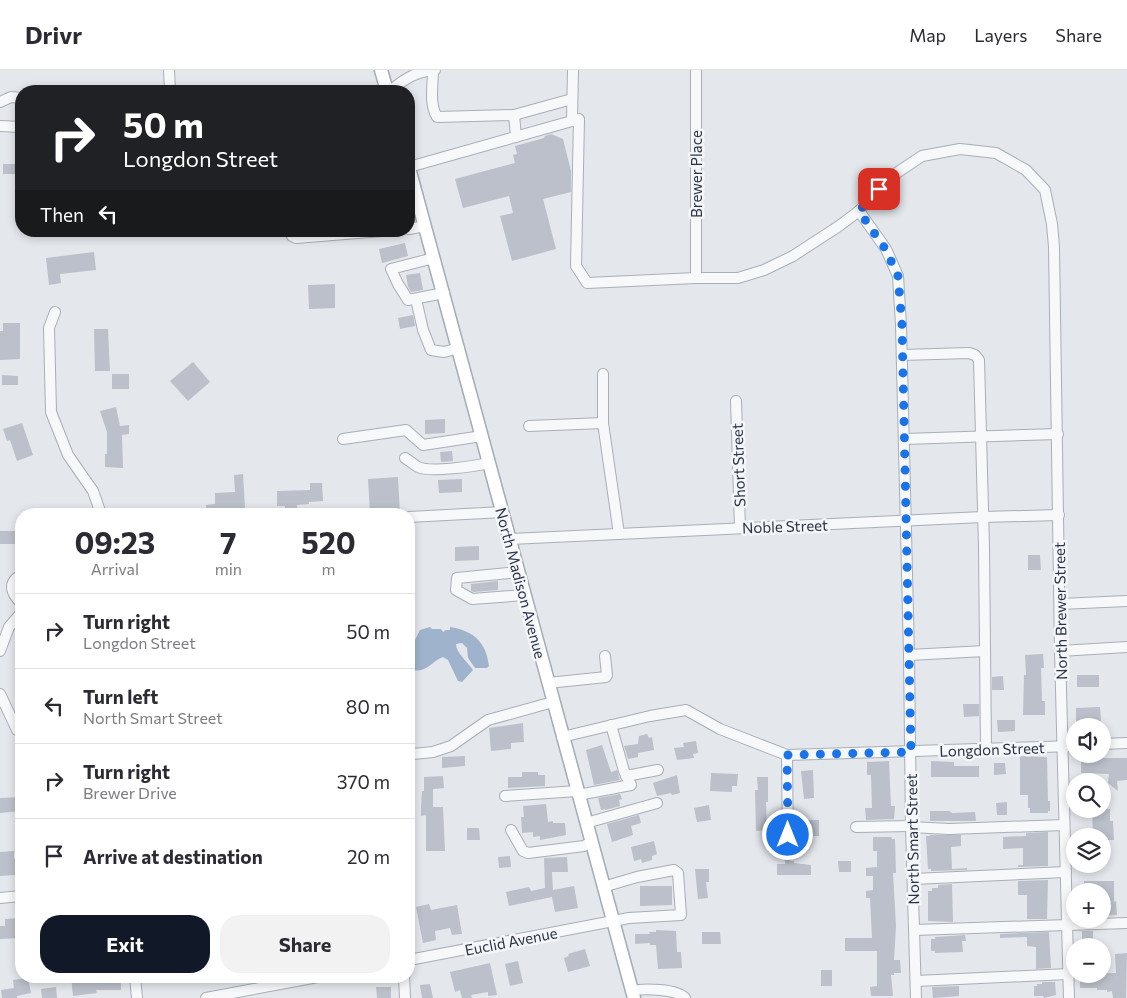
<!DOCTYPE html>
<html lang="en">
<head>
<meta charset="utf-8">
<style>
  :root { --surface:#fff; --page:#f2f2f3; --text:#2b2b33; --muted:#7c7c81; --line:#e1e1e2; --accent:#111827 }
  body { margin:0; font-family:Commissioner,sans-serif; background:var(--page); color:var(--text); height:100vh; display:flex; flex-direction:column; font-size:19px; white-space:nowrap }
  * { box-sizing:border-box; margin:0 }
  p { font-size:16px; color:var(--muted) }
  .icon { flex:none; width:28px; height:28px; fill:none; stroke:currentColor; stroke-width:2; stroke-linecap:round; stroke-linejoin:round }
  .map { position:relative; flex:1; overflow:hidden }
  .sheet { position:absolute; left:15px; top:438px; width:400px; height:475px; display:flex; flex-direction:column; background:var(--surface); border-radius:20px; box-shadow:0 2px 8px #0003 }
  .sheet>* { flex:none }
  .hud { position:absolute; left:15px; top:15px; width:400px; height:152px; border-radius:20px; box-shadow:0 2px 8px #0003; background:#202124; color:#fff; overflow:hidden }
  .controls { position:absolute; left:1066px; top:648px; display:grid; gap:10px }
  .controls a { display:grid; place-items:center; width:45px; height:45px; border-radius:50%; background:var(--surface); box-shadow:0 2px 8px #0003; font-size:25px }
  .pin { position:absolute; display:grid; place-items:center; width:42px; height:42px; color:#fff; margin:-21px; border-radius:10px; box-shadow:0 2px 8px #0006 }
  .me { position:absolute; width:55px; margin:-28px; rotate:0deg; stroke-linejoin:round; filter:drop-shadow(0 0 4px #0008) }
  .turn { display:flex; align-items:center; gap:18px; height:105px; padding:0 25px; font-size:22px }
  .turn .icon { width:65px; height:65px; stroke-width:2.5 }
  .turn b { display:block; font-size:35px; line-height:42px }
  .then { display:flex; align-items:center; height:48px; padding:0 25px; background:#0003; gap:10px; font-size:19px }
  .eta { display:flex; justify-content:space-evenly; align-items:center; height:85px; text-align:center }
  .eta b { font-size:30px; font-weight:700; line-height:35px }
  .button { display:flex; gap:10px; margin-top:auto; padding:10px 25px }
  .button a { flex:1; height:58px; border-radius:20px; background:var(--accent); color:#fff; font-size:20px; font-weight:700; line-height:58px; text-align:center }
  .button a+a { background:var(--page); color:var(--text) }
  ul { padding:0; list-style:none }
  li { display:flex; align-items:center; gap:15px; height:75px; padding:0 25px; border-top:1px solid var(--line) }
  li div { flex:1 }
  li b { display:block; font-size:19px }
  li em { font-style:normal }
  header { display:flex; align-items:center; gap:30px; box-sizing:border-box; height:70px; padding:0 25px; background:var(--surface); border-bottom:1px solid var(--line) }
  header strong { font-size:24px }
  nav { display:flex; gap:28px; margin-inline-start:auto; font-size:18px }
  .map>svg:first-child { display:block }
</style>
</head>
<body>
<header>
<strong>Drivr</strong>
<nav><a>Map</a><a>Layers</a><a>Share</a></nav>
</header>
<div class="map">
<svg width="1127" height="928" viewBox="0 0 1127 928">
  <rect width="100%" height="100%" fill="#e4e7ec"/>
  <path fill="#9fb4cc" d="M430,557L432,559H441L443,562L446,560H450V557C474,561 486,572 489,596L487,598H475L468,588L467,578L462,573L456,574C456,583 467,591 473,600L462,612L458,611L448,590L443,587C429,593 428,603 409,600V566L415,570L420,560Z"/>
  <g fill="#bbc0ca">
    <polygon points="551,64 563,69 571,101 571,122 543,129 556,179 512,191 500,146 513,143 509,126 463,138 455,109 515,93 513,85 517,84 515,76 544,68 545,66"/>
    <rect x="3" y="94" width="18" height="10"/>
    <polygon points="405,173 408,186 382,193 379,179"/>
    <polygon points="94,182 96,200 60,204 61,213 49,215 46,188"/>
    <polygon points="420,203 423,220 411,222 408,217 406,205"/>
    <polygon points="335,214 335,238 309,239 308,215"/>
    <polygon points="413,245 415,256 400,259 398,248"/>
    <polygon points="3,253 20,253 20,289 0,290 0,261 3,261"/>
    <polygon points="94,259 108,259 110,301 95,301"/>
    <polygon points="193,292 210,312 188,331 170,311"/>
    <rect x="112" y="304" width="17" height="15"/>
    <polygon points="2,305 18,306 18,315 2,315"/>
    <polygon points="116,337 120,356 129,355 129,364 122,365 123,398 105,397 105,384 107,384 107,362 100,341"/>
    <polygon points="445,349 445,363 425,364 425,350"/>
    <polygon points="22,353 33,385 17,391 10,370 7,371 3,359"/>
    <polygon points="452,381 453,391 441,392 440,382"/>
    <polygon points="243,404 245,438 222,439 222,444 206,444 206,435 215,434 215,423 235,422 234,405"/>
    <polygon points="398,407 400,444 370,444 368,409"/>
    <polygon points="462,409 462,422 439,423 438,410"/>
    <polygon points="310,413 322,413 323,431 309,432 309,434 297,435 297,439 285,439 285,436 277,436 277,421 310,420"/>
    <rect x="0" y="461" width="18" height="13"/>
    <polygon points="479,476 479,490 455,491 455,477"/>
    <polygon points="1028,485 1040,485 1041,500 1028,500"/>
    <polygon points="498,511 498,520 474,522 471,521 471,514"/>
    <polygon points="1043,584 1044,598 1041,598 1042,631 1045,631 1045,645 1023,645 1024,605 1026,605 1025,585"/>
    <rect x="1077" y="605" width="22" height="12"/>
    <polygon points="1003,606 1004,620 992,620 992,607"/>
    <polygon points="963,634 979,634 979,646 964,647"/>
    <polygon points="1100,637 1101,651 1076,652 1076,638"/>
    <polygon points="997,650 1015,650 1015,661 998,662"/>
    <polygon points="523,653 524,672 511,673 511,679 491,681 489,658"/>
    <polygon points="647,664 649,668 652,667 654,680 638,683 638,687 628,689 624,676 638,674 639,666"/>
    <polygon points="696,671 698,683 693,684 694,688 677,690 674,678 684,677 683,673"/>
    <polygon points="602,675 611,702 617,700 620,710 594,715 586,680"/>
    <polygon points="465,686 465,696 442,698 442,687"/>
    <polygon points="1020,686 1047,687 1048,731 1050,731 1050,741 1048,741 1048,743 1030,743 1030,738 1028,738 1028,725 1020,725"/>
    <polygon points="1084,688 1127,688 1127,710 1117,711 1118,721 1108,713 1109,704 1081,703 1081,689"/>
    <polygon points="889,691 891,736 895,736 894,749 866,750 865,738 872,738 871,705 867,705 867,692"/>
    <polygon points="931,691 954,692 954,696 979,696 979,707 931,707"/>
    <polygon points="994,693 1005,693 1006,704 994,705"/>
    <polygon points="813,700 814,728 804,729 801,701"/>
    <polygon points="522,702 538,702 538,705 545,705 545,716 508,718 508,707 522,707"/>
    <polygon points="711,703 738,704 737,716 732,716 732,722 710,721"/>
    <polygon points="677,705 680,723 672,725 671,723 657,726 653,713"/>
    <polygon points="443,706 444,718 433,719 433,737 443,737 445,781 426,781 426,745 421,746 421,738 422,721 424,721 424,707"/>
    <polygon points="757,707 768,707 768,732 766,732 767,760 756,761 755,720 758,720"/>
    <polygon points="620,724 622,729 619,730 620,736 605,740 605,739 601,740 598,728"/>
    <polygon points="21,727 21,741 0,743 0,728"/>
    <polygon points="1007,732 1007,745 997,745 996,733"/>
    <polygon points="546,734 548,752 553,751 553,753 565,753 566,765 540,770 540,766 533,767 533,762 522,763 521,747 524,747 523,736"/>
    <polygon points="709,735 711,750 697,752 694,738"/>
    <polygon points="1092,739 1110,739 1110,751 1113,751 1114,770 1102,770 1102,766 1093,766"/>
    <polygon points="930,741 949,741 952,743 975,742 976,751 930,751"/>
    <polygon points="639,745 641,753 631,756 633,765 612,772 607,754"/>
    <rect x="803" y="750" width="16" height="16"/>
    <polygon points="467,758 479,758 480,770 467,770"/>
    <polygon points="1048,762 1048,796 1018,797 1018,795 1023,795 1023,778 1003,779 1003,767 1026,766 1026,763"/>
    <polygon points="930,765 961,765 961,776 951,777 952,799 967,798 967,800 931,801 931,799 928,799 926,766 930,766"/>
    <polygon points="873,767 891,767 892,769 895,769 896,803 893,803 896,856 894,890 900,890 901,903 894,903 894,905 891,905 893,926 871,926 870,917 877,916 877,881 845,881 845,868 872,868 870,828 866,828 866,821 873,820 873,806 866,806 866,798 877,797 877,781 873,781"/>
    <polygon points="654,771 657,784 652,786 652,790 642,793 641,789 634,791 631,777"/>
    <polygon points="14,781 14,789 21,789 21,802 15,802 15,805 0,806 0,782"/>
    <polygon points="510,786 511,797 499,798 498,787"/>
    <polygon points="567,787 568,802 552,802 553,820 574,816 578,838 555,842 552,827 509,836 506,822 529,817 531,821 545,818 544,788"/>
    <polygon points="785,791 794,791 794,793 811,795 811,805 777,805 777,794 785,794"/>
    <polygon points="838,791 851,791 851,802 839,802"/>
    <polygon points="695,799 709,799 709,812 706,812 708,828 698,829"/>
    <polygon points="1048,810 1047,849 1027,849 1027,825 1018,825 1018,811"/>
    <polygon points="1084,811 1114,811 1114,832 1116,831 1117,845 1102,846 1102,821 1084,821"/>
    <polygon points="952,814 953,852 928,851 928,821 932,821 932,818 938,818 938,815"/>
    <polygon points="640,816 672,816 672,835 640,836"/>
    <polygon points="429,834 431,840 457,835 462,864 452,865 450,858 435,861 436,870 423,873 416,837"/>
    <polygon points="21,848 21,868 0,869 0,856 5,856 5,849"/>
    <polygon points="656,860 676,861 677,882 681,882 682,898 658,899 656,875 650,875 650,873 635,874 635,864 650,864 649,862 656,862"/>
    <rect x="1082" y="861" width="11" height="12"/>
    <polygon points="702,862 720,862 721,874 702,874"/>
    <polygon points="1049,862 1051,898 1036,899 1036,877 1027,876 1027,867 1000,868 1000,864"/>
    <polygon points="965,865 966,871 962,871 963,882 935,883 935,881 931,881 931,869 935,869 935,867"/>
    <polygon points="585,879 590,896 568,902 564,888 569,886 568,884"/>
    <polygon points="1127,883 1126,928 1113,928 1112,921 1107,922 1107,920 1097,920 1097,918 1080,918 1080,906 1083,906 1083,904 1116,903 1115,884"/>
    <polygon points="518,891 523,913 510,916 505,894"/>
    <polygon points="490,893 497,925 488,926 488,922 471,925 472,928 462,928 460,920 455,922 450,902"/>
    <rect x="821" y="900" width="11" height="16"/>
    <polygon points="71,906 121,906 121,920 96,920 97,923 73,926"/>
    <polygon points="28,908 31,923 17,926 17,928 2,928 1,920 14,918 13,910"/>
    <polygon points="1042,912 1055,912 1056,925 1044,928 1043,926 1034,926 1034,916 1037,916 1037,914 1042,914"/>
    <polygon points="430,914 433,928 422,928 420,915"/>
    <polygon points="959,916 959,926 933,928 932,917"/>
    <polygon points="56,917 57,928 42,928 41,919"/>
    <polygon points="376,917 391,917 391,928 377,928"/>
  </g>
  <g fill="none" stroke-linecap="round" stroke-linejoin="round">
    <defs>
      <g id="minor">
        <polyline points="169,0 170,21"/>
        <path d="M433,0C433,15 429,34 437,47L514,45L516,67"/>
        <path d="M390,21C404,9 417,1 435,0"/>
        <polyline points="0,32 11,27 21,28"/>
        <polyline points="514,45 572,29"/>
        <polyline points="572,51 573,0"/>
        <polyline points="0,56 21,57"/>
        <polyline points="409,97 579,49 576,196 587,213 696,208 738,208 764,200 793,186 839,156 859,141 889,108 922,86 960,79 996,83 1026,100 1045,120 1052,154 1054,177 1060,581 1069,928"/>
        <polyline points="859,141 886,179 898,206 901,255 909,585 911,757 916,928"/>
        <polyline points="409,159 425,156"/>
        <polyline points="292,161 292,166 296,168 382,161"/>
        <polyline points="434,188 391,199 398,214 408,230 444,223"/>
        <polyline points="696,208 696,0"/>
        <polyline points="416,229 423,260 431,280 444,282 459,278"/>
        <polyline points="55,242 49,258 51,342 68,385 93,421 101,444"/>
        <polyline points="902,285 969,283 975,285 979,290 984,477 986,679"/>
        <polyline points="603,304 603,353 619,464"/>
        <polyline points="736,331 740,458"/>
        <polyline points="529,356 603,353"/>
        <polyline points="343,369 406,360 423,375 482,366"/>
        <polyline points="904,369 1058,364"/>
        <path d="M405,388C410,391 414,395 418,397C430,403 475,396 489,393"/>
        <polyline points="409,447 503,442"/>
        <polyline points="510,469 983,447 1059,445"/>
        <polyline points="519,502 457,508 456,520 472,529 525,525"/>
        <path d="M21,505C7,513 11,523 21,533"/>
        <polyline points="1060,534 1127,531"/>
        <polyline points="0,581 9,557 21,543"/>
        <polyline points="1060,581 1127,577"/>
        <polyline points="909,585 985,581"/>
        <polyline points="548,613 606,607 607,605 605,586"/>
        <polyline points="0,624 17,660 21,663"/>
        <polyline points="562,667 650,646 686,640 720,659 787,685 1075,676"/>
        <polyline points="1102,674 1127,673"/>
        <polyline points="413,684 433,682 451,676 488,650 553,632"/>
        <polyline points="787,685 788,785"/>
        <polyline points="626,706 658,700"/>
        <polyline points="578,725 631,715 624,701 611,655"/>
        <polyline points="505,726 577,721"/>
        <polyline points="586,753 657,733"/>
        <polyline points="856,757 911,756"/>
        <polyline points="911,757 949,759 1064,755"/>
        <polyline points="511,760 523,781 528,783 584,776 591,772"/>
        <polyline points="913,809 1066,802"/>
        <polyline points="0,828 21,826"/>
        <polyline points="914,860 1127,853"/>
        <polyline points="409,890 629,848 681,845 678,803 674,800 637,807 603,817"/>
        <polyline points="135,906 137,928"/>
        <polyline points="404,906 405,928"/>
        <polyline points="916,911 1068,904"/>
        <path d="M632,921C644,918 677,919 685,928"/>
        <polyline points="206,928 323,906"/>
      </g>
      <g id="major">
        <polyline points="381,0 387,21"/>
        <polyline points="409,98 634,928"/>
      </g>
    </defs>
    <use href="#minor" stroke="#a9aeb7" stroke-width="12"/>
    <use href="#major" stroke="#a3abb8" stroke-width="15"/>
    <use href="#minor" stroke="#f7f8fa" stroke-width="10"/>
    <use href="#major" stroke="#fff" stroke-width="12"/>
  </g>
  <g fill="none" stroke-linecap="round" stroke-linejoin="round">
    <polyline stroke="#1a73e8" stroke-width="9" stroke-dasharray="0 16.2" points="788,765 787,685 911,682 902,255 898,206 886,180 859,141 879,119"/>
  </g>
  <g text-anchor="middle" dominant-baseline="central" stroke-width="5" stroke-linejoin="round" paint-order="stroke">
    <g font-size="15" fill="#2b3445" stroke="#f4f6f9">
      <text transform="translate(696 104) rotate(-90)">Brewer Place</text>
      <text transform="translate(738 395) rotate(-92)">Short Street</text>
      <text transform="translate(785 456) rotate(-2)">Noble Street</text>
      <text transform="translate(521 513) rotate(75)">North Madison Avenue</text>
      <text transform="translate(1060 541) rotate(-91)">North Brewer Street</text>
      <text transform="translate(992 679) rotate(-2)">Longdon Street</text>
      <text transform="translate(912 769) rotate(-91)">North Smart Street</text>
      <text transform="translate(511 871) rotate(-11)">Euclid Avenue</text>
    </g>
  </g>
</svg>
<div class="controls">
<a><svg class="icon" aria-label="sound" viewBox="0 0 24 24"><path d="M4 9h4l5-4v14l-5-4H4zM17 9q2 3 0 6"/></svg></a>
<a><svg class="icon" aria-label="search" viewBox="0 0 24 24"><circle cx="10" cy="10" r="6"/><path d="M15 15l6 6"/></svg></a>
<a><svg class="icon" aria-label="layers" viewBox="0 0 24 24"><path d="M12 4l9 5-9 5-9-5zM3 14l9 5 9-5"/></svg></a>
<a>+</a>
<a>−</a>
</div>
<div class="pin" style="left:879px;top:119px;background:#d93025"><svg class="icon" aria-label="arrive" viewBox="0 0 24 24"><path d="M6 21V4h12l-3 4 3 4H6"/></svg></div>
<svg class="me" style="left:788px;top:765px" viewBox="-20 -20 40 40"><circle r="17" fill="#1a73e8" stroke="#fff" stroke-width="3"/><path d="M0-11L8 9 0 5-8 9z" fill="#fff"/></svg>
<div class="hud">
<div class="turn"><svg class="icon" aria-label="right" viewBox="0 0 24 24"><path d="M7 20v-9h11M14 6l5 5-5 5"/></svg><div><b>50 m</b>Longdon Street</div></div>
<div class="then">Then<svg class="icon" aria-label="left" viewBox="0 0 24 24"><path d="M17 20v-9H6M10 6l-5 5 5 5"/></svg></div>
</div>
<section class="sheet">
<div class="eta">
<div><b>09:23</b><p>Arrival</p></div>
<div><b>7</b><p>min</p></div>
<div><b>520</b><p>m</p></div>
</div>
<ul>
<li><svg class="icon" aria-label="right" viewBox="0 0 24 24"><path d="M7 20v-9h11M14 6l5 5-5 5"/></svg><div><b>Turn right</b><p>Longdon Street</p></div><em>50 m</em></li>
<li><svg class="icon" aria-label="left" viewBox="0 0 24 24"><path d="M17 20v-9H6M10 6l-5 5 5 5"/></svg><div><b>Turn left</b><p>North Smart Street</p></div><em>80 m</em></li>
<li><svg class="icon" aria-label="right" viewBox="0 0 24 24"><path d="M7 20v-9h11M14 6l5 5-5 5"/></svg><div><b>Turn right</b><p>Brewer Drive</p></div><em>370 m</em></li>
<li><svg class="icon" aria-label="arrive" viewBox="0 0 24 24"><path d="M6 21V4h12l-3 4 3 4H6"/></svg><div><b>Arrive at destination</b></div><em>20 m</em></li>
</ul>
<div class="button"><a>Exit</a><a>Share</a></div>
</section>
</div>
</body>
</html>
